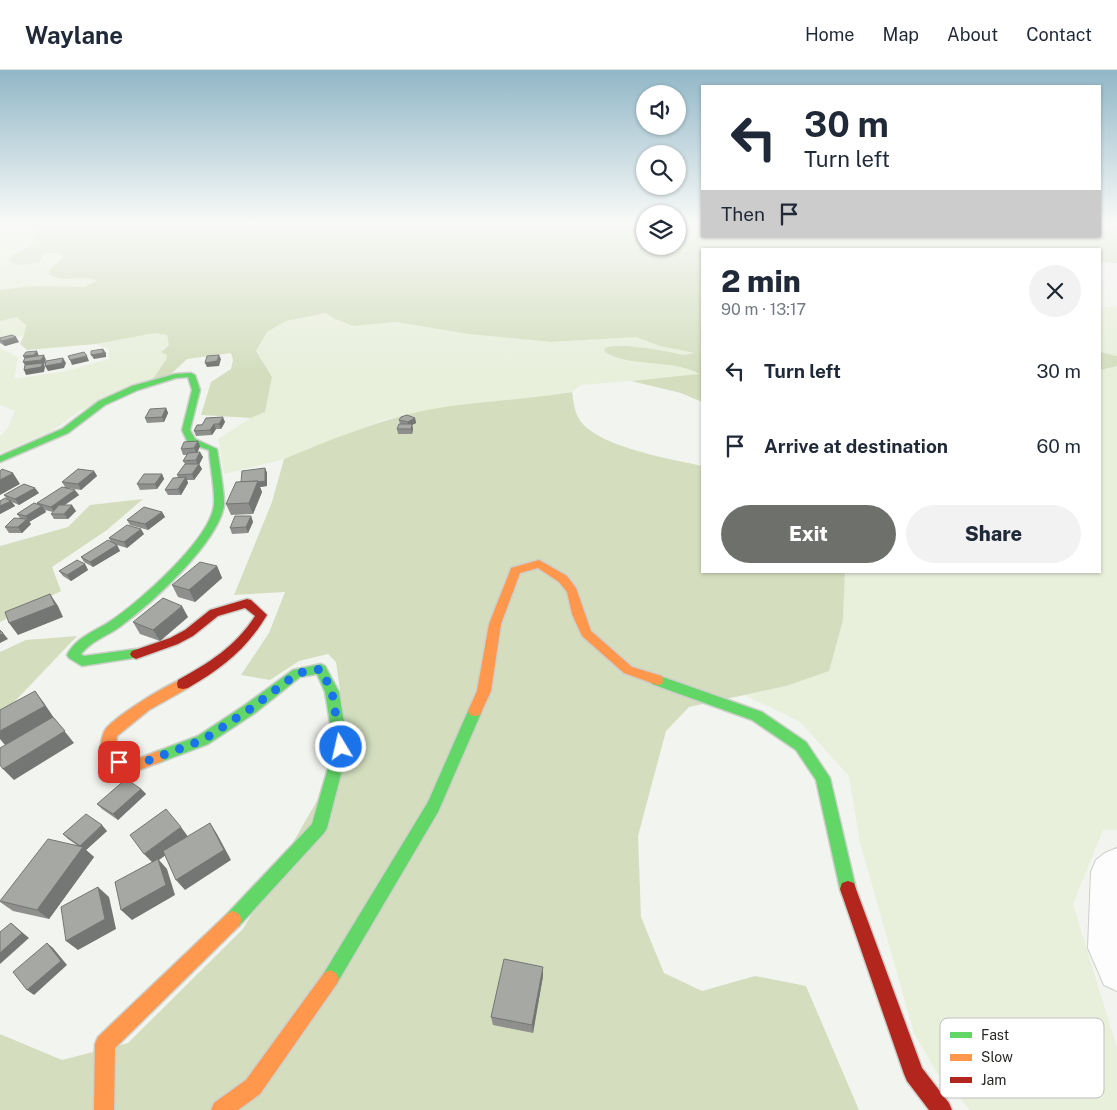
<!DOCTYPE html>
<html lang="en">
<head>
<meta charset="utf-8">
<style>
  :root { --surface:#fff; --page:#f2f2f3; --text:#1f2937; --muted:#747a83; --line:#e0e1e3; --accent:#6e706c }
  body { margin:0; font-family:"Public Sans",sans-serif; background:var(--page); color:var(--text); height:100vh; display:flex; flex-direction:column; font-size:19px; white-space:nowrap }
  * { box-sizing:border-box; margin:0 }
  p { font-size:16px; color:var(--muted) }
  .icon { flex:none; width:28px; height:28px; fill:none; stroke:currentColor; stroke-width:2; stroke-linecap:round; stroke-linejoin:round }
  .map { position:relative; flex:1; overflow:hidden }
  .panel { position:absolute; left:701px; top:178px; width:400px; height:325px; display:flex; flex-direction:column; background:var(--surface); border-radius:0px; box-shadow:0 1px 4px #0004 }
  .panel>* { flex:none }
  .banner { position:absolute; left:701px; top:15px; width:400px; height:152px; border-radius:0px; box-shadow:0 1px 4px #0004; background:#fff; color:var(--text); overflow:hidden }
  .tools { position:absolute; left:636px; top:15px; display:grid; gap:10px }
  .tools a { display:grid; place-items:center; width:50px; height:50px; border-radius:50%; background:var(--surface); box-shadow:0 1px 4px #0004; font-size:25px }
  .pin { position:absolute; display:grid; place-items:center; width:42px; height:42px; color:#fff; margin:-21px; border-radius:10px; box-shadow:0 2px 8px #0006 }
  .me { position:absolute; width:55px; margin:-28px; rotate:351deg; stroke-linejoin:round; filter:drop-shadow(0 0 4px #0008) }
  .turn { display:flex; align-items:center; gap:18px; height:105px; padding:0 20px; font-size:22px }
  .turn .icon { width:65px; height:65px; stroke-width:2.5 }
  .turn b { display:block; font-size:35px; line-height:42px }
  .then { display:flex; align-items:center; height:48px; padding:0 20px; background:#0003; gap:10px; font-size:19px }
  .round { display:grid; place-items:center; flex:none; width:52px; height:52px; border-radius:26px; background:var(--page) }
  .head { display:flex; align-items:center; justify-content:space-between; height:85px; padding:0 20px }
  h1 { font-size:30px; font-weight:800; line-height:38px }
  .primary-button { display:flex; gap:10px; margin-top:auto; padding:10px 20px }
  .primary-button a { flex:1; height:58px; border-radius:30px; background:var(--accent); color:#fff; font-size:20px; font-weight:800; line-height:58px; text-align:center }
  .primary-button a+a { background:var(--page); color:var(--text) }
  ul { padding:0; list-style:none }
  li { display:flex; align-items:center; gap:15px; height:75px; padding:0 20px }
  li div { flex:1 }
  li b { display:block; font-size:19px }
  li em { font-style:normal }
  header { display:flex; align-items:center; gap:30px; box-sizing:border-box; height:70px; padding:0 25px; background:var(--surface); border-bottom:1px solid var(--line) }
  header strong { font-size:24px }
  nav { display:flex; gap:28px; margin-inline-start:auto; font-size:18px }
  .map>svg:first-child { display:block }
</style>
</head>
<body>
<header>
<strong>Waylane</strong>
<nav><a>Home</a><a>Map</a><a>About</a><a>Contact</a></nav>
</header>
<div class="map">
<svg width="1117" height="1040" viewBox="0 0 1117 1040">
  <rect width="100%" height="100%" fill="#f2f4ef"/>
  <g fill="#e8efdb">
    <path d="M0,155H30L37,158C36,178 25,178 9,187L40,190L44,183H58L65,186L52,197L49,205C66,215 81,203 98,211L84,217L33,216L0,220Z"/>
    <polygon points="1117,236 1117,286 1100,282 1100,238"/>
    <path d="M327,243L335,249L354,256L396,252L468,264L551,272L636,267L660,276L695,282L694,284L685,285L621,275L618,288C645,293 676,291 700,305L581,315L572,322L535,328L470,334L419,342L384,350L284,389L224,404L218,369L251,348L265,342L272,307L256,281L267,262L286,251Z"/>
    <polygon points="17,247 26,255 24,265 0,272 0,251"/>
    <polygon points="155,262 167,265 169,275 162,279 167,285 166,290 152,310 118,321 79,341 52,361 0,383 0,367 9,356 15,341 0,335 0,278 18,287 14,309 62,302 109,289 109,279 96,274"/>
    <polygon points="1117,296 1117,760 1103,760 1073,834 1117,978 1117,1040 970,1040 936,1001 914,963 860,772 849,706 800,652 745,625 786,616 843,550 845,501 1100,501 1100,300"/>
  </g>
  <g fill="#d4debf">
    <path d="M7,154H588L599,157L645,158V176H678V164L684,162L688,155L702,154V166H1100V154H1117V193L1100,192V179H702V332L681,323L631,311L699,304C672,288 626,298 604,281L605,278C620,271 667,282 685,285L695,283L660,276L636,267L551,272L468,264L396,252L354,256L335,249L326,243L286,251L267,262L256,281L272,307L265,342L251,348L201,345L211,312L231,299L233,290L231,283L187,289L171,304L152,310L166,290L167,285L161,282L169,275L167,265L155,263L96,274L27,280L20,274L24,265L26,255L17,247L0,251V220L33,216L84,217L97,211C82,203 65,215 48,204L52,197L65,186L58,183H44L39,193L18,195L10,192L9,187C24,179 37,178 37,158L30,155Z"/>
    <polygon points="1100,282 1117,286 1117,296 1100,300"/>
    <path d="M572,322C573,329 574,338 577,345C589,376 672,389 702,396V501H845L843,550L829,601L786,616L689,637L666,661L638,766L641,847L664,903L702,921L755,906L806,916L859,1040H0V964L62,990L128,973L243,859L348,677L336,592L328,584L299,591L270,610L241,605L269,563L285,522L234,525L272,432L284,389C328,371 371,353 417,342C468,331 521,331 572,322Z"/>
    <polygon points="143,429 107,460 52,497 61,521 0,552 0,476 68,457 90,435"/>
    <polygon points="77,566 0,647 0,582 26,570"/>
  </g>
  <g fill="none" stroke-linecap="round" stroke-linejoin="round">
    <defs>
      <polygon id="street" points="1117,778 1117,921 1104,915 1088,878 1091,802 1096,790 1105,783"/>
      <g id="fast">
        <path d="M191,303L195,305L200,320L190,360L195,369L217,379C219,392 225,425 224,436C217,474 152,533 121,556C106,567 94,569 81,584L84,586L136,579L140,581L142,584L140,587L82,596L69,588L67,585C77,566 95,562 112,550C139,532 212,468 214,434C215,417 210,397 209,380L188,373L182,360L192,320L188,307L176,308L138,320L105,335L68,363L0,392V386L62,359L99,331L132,316L175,304Z"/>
        <polygon points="321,594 325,596 339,622 348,677 327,758 324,763 239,856 233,859 227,856 224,850 227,844 312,754 334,677 325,622 317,604 300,607 255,643 208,674 158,693 153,691 151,687 153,683 198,666 245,635 293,600"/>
        <polygon points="657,605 762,642 806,672 830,708 856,819 854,825 848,827 842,825 840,819 816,710 796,680 752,650 652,614 651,610 652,606"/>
        <polygon points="475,636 480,637 482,641 438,742 336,915 330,918 324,915 321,909 324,903 428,732 468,641 470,637"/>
      </g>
      <g id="slow">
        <polygon points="539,490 567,506 576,518 591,561 632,597 662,606 663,610 662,614 657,615 624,603 582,566 572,544 567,522 559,512 538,498 520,503 501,554 491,621 480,645 475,646 470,645 468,641 477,621 489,554 510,501 511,498"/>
        <path d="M183,609L188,610L189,614L188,618L149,640L117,666L115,683L132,691L158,681L163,683L165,687L163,691L131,703L102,690C99,684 101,667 105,660C114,647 167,614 183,609Z"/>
        <polygon points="233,841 239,844 242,850 239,856 115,978 114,1040 94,1040 95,974 98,967 227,844"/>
        <polygon points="330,900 336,903 339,909 336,915 260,1024 238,1040 211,1040 214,1033 246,1010 324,903"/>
      </g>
      <g id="jam">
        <path d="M247,529L251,530L267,545C246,580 222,598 188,618L183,619L178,618L177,614L178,610C209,593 236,576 255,546L245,538L218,546L193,566L178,574L136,589L132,587L130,584L132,581L170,568L185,560L210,540Z"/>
        <polygon points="848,811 854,813 856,819 922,998 949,1033 952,1040 929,1040 907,1011 904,1004 840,819 842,813"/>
      </g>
    </defs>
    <use href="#street" stroke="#cdcfca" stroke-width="2"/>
    <use href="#fast" stroke="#cdcfca" stroke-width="3"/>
    <use href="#slow" stroke="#cdcfca" stroke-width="3"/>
    <use href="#jam" stroke="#cdcfca" stroke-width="3"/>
    <use href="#street" fill="#fdfdfd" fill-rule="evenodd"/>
    <use href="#fast" fill="#63d668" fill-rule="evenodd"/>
    <use href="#slow" fill="#ff974d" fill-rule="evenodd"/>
    <use href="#jam" fill="#b3261e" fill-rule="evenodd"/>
  </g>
  <g fill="#8f908d">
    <polygon points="0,268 19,272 5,276 0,273"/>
    <polygon points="166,338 168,343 164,352 147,353 145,348"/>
    <polygon points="415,348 416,353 412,355 413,359 412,364 398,364 397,359 400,354 399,350"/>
    <polygon points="225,352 221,359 216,359 212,365 196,366 194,361 197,355"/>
    <polygon points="200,376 197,382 203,387 199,394 202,399 194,410 187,410 188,413 181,425 168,425 165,420 178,407 177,405 185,394 183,391 187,385 183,385 181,379"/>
    <polygon points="265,398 267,403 267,416 260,417 262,422 253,444 231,445 226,434 241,412"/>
    <polygon points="94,401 97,406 81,420 67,418 79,425 65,435 76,441 68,449 54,449 51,444 53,442 45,440 46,442 29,452 31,454 22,463 9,463 5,457 20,448 17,444 38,435 37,433 65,417 62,412"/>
    <polygon points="162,404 164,409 157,419 140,420 137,414"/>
    <polygon points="39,423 19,435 12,432 15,436 0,444 0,431 7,429 4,425"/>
    <polygon points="162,442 165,447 148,460 130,455 127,450"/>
    <polygon points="251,446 253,452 248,463 232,464 230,458"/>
    <polygon points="144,464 127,478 117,475 120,481 93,497 84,492 81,487 111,472 109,468"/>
    <polygon points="85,494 88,500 71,511 63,506 59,501"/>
    <polygon points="217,496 222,508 195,532 178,527 172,515"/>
    <polygon points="188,547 160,571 140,564 133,552"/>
    <polygon points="141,719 146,724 118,750 102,739 97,734"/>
    <polygon points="107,761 86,780 94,787 49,849 13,841 0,832 78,776 68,769 63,764"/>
    <polygon points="543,906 533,963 493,955 491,947"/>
  </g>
  <g fill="#747673">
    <polygon points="16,267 19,272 5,276 2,271"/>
    <polygon points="103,279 106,283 106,287 94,289 91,285"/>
    <polygon points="37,281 39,286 26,291 23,286"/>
    <polygon points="44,285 46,290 44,295 45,297 44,302 26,305 24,300 26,297 23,292"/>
    <polygon points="219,285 221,289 219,296 207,297 205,293"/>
    <polygon points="87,286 89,291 72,295 70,290"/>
    <polygon points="63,288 66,293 64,298 48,301 45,296"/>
    <polygon points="166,338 168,343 164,352 162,347"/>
    <polygon points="223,347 225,352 221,359 219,354"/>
    <polygon points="415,348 416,353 412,355 413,359 412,364 411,359 408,358 408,352"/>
    <polygon points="214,354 216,359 212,365 210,360"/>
    <polygon points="198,371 200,376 197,384 194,378"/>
    <polygon points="200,382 203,387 199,395 199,394 202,399 194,410 192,404 198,396 196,390"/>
    <polygon points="265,398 267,403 267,416 260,417 262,422 253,444 243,420"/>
    <polygon points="94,401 97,406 81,420 78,414"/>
    <polygon points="13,403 20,414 0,425 0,410"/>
    <polygon points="162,404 164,409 157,419 155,414"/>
    <polygon points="186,407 188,413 181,425 178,419"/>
    <polygon points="35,418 39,423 19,435 15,429"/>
    <polygon points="75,420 79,425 54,442 51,437"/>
    <polygon points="11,431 15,436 0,444 0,436"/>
    <polygon points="72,435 76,441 68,449 64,444"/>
    <polygon points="42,436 46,442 29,452 26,446"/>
    <polygon points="162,442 165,447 148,460 145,454"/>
    <polygon points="251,446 253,452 248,463 246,457"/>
    <polygon points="27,449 31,454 22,463 18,457"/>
    <polygon points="141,459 144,464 127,478 124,472"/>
    <polygon points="117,475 120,481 93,497 90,492"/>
    <polygon points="85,494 88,500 71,511 67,505"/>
    <polygon points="217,496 222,508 195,532 189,520"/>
    <polygon points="50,524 58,536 63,547 18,565 9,553"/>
    <polygon points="182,536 188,547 160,571 153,560"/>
    <polygon points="3,563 8,569 0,573 0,565"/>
    <polygon points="35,621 44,633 54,648 74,673 14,710 3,699 5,675 0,669 0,661"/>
    <polygon points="141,719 146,724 118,750 113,744"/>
    <polygon points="210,753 217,764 231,790 185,820 176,810"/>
    <polygon points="102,755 107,761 86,780 94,787 49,849 37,840 80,776"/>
    <polygon points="181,757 189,768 159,790 167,799 175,825 132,850 121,840 154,794 144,784"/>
    <polygon points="98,817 109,827 116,859 78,880 66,871"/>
    <polygon points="11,853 29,868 0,894 0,883"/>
    <polygon points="47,873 53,878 67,895 34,925 27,920"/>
    <polygon points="543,897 543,906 533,963 532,955"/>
  </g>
  <g fill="#a6a8a4" stroke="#747673">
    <polygon points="12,265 16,267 2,271 0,270 0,268"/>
    <polygon points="103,279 103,283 91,285 91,281"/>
    <polygon points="37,281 34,285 23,286 26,282"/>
    <polygon points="84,282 87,286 70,290 68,286"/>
    <polygon points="44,285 41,290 23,292 25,288"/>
    <polygon points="219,285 217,291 205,293 207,286"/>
    <polygon points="63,288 62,293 45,296 46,291"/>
    <polygon points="43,293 41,297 24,300 25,295"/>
    <polygon points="166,338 162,347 145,348 150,339"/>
    <polygon points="407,345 415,348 408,352 399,350 401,347"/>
    <polygon points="223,347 219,354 214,354 210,360 194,361 197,355 202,355 206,348"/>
    <polygon points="399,354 412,354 411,359 397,359"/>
    <polygon points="198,371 194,378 181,379 184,372"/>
    <polygon points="200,382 196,390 183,391 188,383"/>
    <polygon points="185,394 199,394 192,404 177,405"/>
    <polygon points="265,398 265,411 258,412 258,411 241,412 242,401"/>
    <polygon points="2,399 13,403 0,410 0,401"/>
    <polygon points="78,399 94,401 78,414 62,412"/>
    <polygon points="144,404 162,404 155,414 137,414"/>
    <polygon points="186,407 178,419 165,420 173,408"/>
    <polygon points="258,411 249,433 226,434 236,412"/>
    <polygon points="24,414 35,418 15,429 4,425"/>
    <polygon points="62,417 75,420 51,437 37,433"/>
    <polygon points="5,428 11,431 0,436 0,431"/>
    <polygon points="34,433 42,436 26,446 17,444"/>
    <polygon points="59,435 72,435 64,444 51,444"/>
    <polygon points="144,437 162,442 145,454 127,450"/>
    <polygon points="235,446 251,446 246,457 230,458"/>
    <polygon points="14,448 27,449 18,457 5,457"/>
    <polygon points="127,455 141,459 124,472 109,468"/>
    <polygon points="108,470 117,475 90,492 81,487"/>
    <polygon points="77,490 85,494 67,505 59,501"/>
    <polygon points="200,492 217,496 189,520 172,515"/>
    <polygon points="50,524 55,535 9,553 5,542"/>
    <polygon points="163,528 182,536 153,560 133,552"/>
    <polygon points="0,560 3,563 0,565"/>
    <polygon points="35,621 45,636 0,661 0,640"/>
    <polygon points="53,647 65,661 3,699 0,695 0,678"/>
    <polygon points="126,709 141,719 113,744 97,734"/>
    <polygon points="166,739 181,757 144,784 130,765"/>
    <polygon points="86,744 102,755 80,776 63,764"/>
    <polygon points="210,753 224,780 176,810 163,781"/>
    <polygon points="48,769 83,777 37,840 0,831"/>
    <polygon points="158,789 166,815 121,840 115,812"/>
    <polygon points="98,817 105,849 66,871 61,837"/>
    <polygon points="11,853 22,863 0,883 0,862"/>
    <polygon points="47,873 61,891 27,920 13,902"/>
    <polygon points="504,889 543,897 532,955 491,947"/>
  </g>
  <linearGradient id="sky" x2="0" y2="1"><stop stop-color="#91b7c7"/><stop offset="0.51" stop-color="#f9faf8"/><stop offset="1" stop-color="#f9faf8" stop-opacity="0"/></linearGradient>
  <rect width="1117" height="300" fill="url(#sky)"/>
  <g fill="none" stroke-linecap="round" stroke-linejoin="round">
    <polyline stroke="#1a73e8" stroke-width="9" stroke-dasharray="0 16.2" points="119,692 131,697 203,670 250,639 298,603 321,599 332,622 341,677"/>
  </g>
  <rect x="940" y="948" width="164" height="80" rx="8" fill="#fff" stroke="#bebfbe" stroke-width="1"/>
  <rect x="950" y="962" width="22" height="6" fill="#63d668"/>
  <rect x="950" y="984" width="22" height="7" fill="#ff974d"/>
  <rect x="950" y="1007" width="22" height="6" fill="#b3261e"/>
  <g font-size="14" fill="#272925">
    <text x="981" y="970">Fast</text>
    <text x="981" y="992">Slow</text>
    <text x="981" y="1015">Jam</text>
  </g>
</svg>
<div class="tools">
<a><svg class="icon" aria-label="sound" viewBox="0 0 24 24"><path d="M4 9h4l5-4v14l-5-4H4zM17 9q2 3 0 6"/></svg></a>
<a><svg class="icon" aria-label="search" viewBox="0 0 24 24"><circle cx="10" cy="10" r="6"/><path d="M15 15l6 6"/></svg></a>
<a><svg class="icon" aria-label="layers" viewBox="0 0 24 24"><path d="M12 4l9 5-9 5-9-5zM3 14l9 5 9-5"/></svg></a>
</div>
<div class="pin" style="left:119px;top:692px;background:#d93025"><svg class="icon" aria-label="arrive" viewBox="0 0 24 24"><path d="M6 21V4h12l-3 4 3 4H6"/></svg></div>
<svg class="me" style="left:341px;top:677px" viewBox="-20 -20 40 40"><circle r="17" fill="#1a73e8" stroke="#fff" stroke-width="3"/><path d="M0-11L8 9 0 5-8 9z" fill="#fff"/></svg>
<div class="banner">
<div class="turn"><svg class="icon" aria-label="left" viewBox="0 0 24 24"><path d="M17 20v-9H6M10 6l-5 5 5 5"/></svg><div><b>30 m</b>Turn left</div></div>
<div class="then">Then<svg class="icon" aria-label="arrive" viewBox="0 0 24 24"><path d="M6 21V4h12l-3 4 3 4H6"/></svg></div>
</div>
<section class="panel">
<div class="head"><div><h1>2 min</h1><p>90 m · 13:17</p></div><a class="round"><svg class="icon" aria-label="close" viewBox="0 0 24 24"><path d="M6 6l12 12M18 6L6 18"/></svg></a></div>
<ul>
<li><svg class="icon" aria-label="left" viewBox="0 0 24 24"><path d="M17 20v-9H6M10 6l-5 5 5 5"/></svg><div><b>Turn left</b></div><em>30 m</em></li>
<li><svg class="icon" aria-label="arrive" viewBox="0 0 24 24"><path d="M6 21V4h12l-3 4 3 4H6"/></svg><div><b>Arrive at destination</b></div><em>60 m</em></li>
</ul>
<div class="primary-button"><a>Exit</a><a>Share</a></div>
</section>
</div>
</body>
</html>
